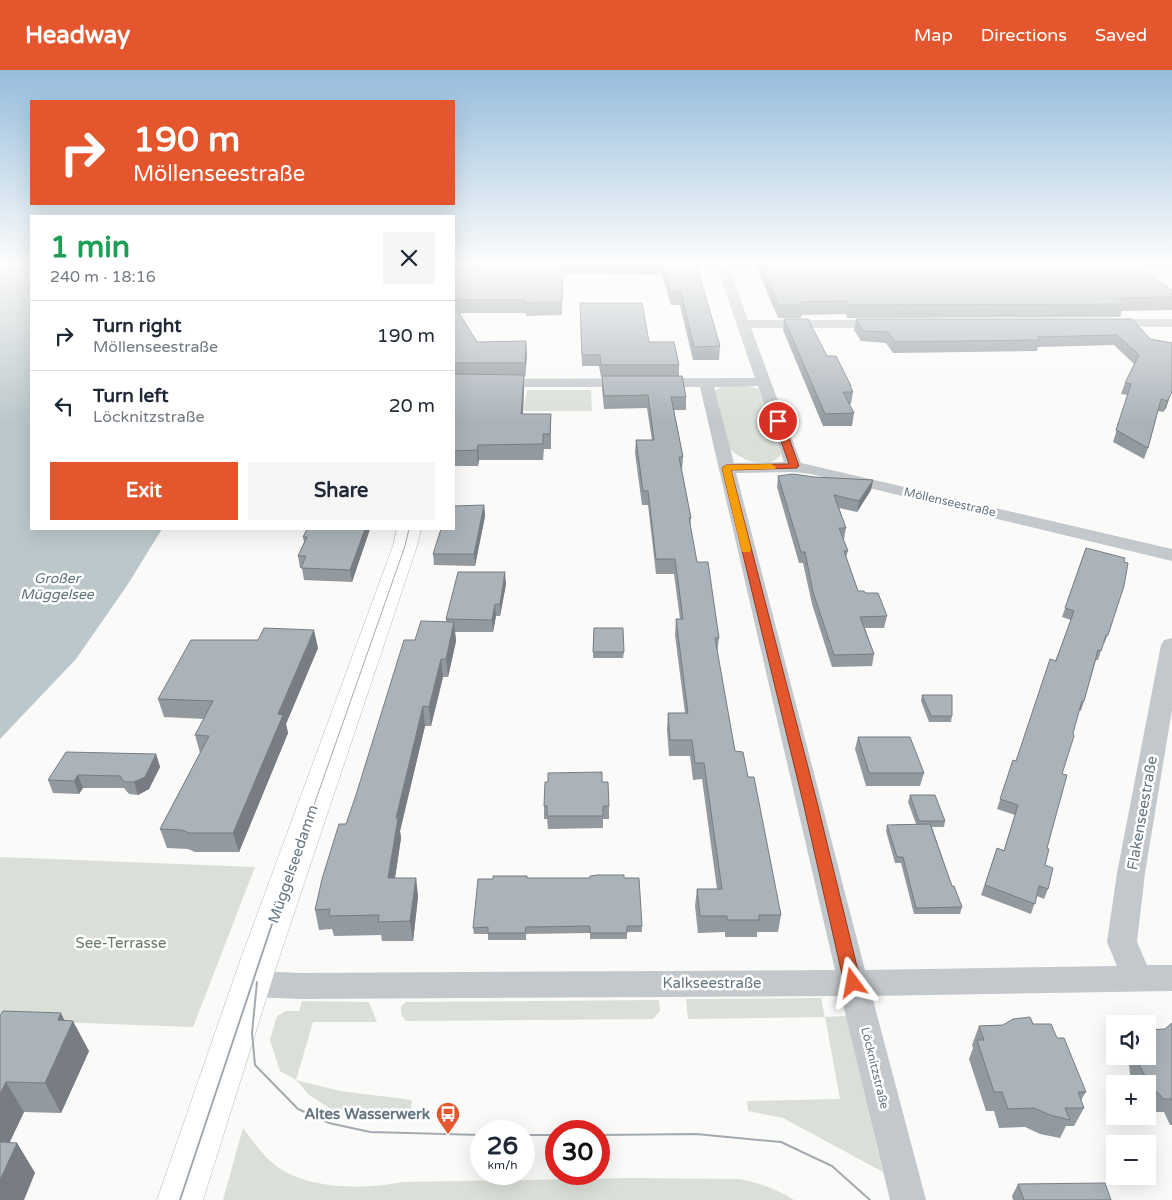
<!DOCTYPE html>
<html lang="en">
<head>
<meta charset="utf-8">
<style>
  :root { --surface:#fff; --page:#f6f6f7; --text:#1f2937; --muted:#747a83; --line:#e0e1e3; --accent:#e4572e }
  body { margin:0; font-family:"Varela Round",sans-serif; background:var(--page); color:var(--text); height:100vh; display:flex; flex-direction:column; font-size:19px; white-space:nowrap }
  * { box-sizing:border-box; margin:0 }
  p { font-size:16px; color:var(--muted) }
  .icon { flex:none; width:28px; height:28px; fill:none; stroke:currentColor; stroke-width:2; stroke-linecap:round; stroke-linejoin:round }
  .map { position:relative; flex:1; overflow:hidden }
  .details { position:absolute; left:30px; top:145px; width:425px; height:315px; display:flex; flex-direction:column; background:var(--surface); border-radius:0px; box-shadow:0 5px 20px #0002 }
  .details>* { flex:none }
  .hud { position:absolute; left:30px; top:30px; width:425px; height:105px; border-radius:0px; box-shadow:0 5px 20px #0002; background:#e4572e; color:#fff; overflow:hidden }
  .fabs { position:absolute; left:1106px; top:945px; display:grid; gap:10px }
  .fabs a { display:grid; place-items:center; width:50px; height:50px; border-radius:0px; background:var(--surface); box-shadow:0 5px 20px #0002; font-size:25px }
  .speed { position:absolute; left:470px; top:1050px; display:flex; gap:10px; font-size:25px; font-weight:700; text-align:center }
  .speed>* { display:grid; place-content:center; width:65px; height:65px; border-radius:50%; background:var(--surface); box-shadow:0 5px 20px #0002; line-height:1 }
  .speed small { font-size:12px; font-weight:400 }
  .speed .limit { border:8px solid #d22; background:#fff; color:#111 }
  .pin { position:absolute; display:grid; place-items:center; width:42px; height:42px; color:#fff; margin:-21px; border:2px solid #fff; border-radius:50%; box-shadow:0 1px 5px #0007 }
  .me { position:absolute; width:55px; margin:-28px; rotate:347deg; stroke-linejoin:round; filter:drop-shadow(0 0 4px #0008) }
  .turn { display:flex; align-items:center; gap:18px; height:105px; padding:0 20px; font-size:22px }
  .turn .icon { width:65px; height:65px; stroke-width:2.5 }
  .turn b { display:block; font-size:35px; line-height:42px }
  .round { display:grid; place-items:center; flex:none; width:52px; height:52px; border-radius:0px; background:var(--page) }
  .summary { display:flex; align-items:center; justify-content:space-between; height:85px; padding:0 20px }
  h1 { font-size:30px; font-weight:700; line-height:38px; color:#1e9e55 }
  .action { display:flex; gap:10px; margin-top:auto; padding:10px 20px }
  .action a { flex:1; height:58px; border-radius:0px; background:var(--accent); color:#fff; font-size:20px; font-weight:700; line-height:58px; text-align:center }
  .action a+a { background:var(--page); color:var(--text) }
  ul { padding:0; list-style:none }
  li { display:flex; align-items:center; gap:15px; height:70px; padding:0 20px; border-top:1px solid var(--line) }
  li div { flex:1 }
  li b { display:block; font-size:19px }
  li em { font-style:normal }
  header { display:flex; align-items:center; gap:30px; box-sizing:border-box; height:70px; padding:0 25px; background:var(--accent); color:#fff }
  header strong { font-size:24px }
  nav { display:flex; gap:28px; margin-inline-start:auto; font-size:18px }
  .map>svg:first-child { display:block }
</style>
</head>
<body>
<header>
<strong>Headway</strong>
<nav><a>Map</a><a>Directions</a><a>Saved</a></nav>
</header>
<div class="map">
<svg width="1172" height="1130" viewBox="0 0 1172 1130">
  <rect width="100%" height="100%" fill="#fafaf8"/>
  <g fill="#dadfd7">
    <path d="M724,315L748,316L759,319L781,385C767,401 741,391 728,377L715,321Z"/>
    <polygon points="527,320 591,320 592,341 523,341"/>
    <polygon points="0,787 255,797 193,957 0,950"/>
    <polygon points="821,928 825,947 846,946 883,1102 783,1048 748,1041 747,1031 840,1029 825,947 688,949 686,929"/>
    <polygon points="659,930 660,941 653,949 406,951 401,944 401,936 406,932"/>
    <polygon points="302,931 369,932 377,952 313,952 296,1010 340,1021 412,1030 411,1040 385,1041 382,1051 331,1039 309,1025 296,1010 280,1001 270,970 277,946 286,941 299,941"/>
    <path d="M243,1058C254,1073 266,1090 282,1100C315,1120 368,1119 403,1112L630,1108L739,1109C758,1112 778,1120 794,1130H223Z"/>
  </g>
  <polygon fill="#bbc7cb" points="0,194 31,194 31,459 162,459 128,514 76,589 0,669"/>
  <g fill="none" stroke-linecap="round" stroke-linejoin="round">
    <defs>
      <polygon id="secondary" points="397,459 421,459 417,476 277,894 203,1130 157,1130 239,894 393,476"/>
    </defs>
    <use href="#secondary" stroke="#b3babf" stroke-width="1"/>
    <g fill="#c3c8cc" fill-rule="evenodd">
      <path d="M716,194H728L748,250H884L891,254L884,258H751L801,393L1172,479V491L811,404L794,402L736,403L865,900L1117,896L1107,872L1117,803L1161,575L1164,570L1172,568V640L1145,803L1137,872L1147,895H1172V921L872,926L926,1130H890L841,926L301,929L252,927L241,923L237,914L241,905L252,901L301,903L835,900L700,317H454V309L755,308ZM758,316L784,392L734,393L714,317Z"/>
      <polygon points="1159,194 1172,194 1172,203"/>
      <polygon points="1107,249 1172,249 1172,257 1102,256 1100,253 1102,250"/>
    </g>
    <use href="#secondary" fill="#fff" fill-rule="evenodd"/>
    <polyline stroke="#a2aab0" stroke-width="1" points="274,849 405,476 409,459"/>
    <g stroke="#a2aab0" stroke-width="2">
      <polyline points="257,912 252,963 255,995 298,1039 329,1053 370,1062 481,1065"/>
      <polyline points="524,1065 556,1065"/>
      <polyline points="599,1065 696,1064 781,1072 832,1096 870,1130"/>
      <polyline points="180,1130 274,848"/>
    </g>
  </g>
  <g fill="#929a9f">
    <polygon points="454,194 696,194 720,276 719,290 693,290 680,235 671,235 662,205 563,204 562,245 526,246 526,243 459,243 477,272 526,271 527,285 525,307 524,307 524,319 523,344 551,344 551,379 544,379 543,390 479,390 478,396 454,396"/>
    <polygon points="755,194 1136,194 1172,220 1172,240 1122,241 1120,247 847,248 846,244 802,245 801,248 778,248"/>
    <polygon points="580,244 649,272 679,295 679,306 686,327 686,340 674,340 683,387 682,400 691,448 690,458 697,492 719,568 717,583 735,681 748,707 781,845 778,862 757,862 757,867 725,867 725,862 698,863 695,836 697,819 717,819 702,709 693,710 690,686 669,686 667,660 668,643 685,643 675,565 676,549 680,549 674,504 656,504 648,435 642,435 635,383 636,370 652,370 647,338 604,339 602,319 602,307 601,307 599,296 582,296"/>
    <polygon points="784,249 851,316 851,318 853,322 851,334 849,334 854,343 852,356 823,356 783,260"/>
    <polygon points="856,249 1132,249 1172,321 1166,338 1163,342 1158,341 1148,378 1144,389 1113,372 1128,325 1121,324 1125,313 1134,294 1114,275 1038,277 1037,281 893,283 886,273 861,271 854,260"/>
    <polygon points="778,406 873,410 871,420 857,442 839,438 846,458 844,469 843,469 848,481 846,487 858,521 865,523 887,546 884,558 865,558 874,584 872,596 832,597 812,534 803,493 799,493 777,417"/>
    <polygon points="484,435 485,446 475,496 434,495 433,484"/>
    <polygon points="307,459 370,459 352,512 304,510 302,498 300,498 298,486 304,472 303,467"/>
    <polygon points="1086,478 1111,557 1104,574 1103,574 1098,590 1096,590 1084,631 1081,641 1079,640 1062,704 1047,778 1045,795 1048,819 1044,829 1037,826 1031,844 981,825 997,778 1004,780 1015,745 997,739 1013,690 1016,691 1071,550 1062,547"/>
    <polygon points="506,514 500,546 496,546 493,562 455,562 456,571 448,607 443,607 431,656 425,656 400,761 401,768 395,808 416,808 418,827 413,871 382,871 381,865 334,866 332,859 319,860 315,840 415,570 446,552 446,549"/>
    <polygon points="594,558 624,582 623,588 593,588"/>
    <polygon points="318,578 286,654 288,663 239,782 195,782 188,779 167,778 160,759 200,683 195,665 204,649 164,647 158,629"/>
    <polygon points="922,625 952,646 951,652 929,652 921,631"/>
    <polygon points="858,667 924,703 920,716 866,716 855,679"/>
    <polygon points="156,684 160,697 149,719 138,725 129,724 124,718 83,718 79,724 53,723 48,710"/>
    <polygon points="602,712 609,736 609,749 603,749 603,758 548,759 547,749 544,749 544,736"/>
    <polygon points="910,725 945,751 944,757 932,757 952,816 962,837 960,844 914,844 901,793 895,793 886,761 887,755 916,754 908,732"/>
    <polygon points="527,808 624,808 642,856 642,862 627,862 627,869 590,869 590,863 526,864 526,870 488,870 488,864 474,864 473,858"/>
    <polygon points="0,946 64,950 89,981 61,1043 24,1042 9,1073 17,1073 35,1103 0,1130"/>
    <polygon points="1172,953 1172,1055 1170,1055 1164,1042 1156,1042 1148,1033 1148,1014 1135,1014 1130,1004 1129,994 1129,986 1148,986 1165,959"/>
    <polygon points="1033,954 1057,968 1086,1022 1081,1030 1084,1038 1074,1056 1066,1056 1060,1068 1040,1064 1025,1057 999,1058 994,1041 986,1041 969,989 973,978 972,975 979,956"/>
    <polygon points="1018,1114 1111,1130 1013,1130 1012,1126"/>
  </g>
  <g fill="#777d82">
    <polygon points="526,271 527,285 525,307 525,293"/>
    <polygon points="524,305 524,319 522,359 521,344"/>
    <polygon points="1170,326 1166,338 1163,342 1167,331"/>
    <polygon points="478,375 479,390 478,396 477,380"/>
    <polygon points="873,410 871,420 857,442 859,431"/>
    <polygon points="484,435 485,446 475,496 474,484"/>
    <polygon points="365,459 370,459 352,512 350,500"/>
    <polygon points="505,502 506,514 500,546 500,534"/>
    <polygon points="495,534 496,546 493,562 492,550"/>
    <polygon points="454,552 456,571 448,607 446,589"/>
    <polygon points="314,560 318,578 286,654 288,663 239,782 233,763 278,644"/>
    <polygon points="441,589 443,607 431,656 429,637"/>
    <polygon points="423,636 425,656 400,761 401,768 392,828 388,808 396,748"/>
    <polygon points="156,684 160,697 149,719 138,725 134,712"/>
    <polygon points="78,705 83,718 79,724 74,711"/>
    <polygon points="416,808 418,827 413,871 410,851"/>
    <polygon points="61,943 69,960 73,951 89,981 61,1043 45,1013 58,950"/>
    <polygon points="6,1012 24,1042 0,1093 0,1024"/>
    <polygon points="17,1073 35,1103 24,1130 0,1130 0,1110"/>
  </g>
  <g fill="#aab3b9" stroke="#777d82">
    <polygon points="454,194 563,194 562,232 525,233 526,230 454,230"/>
    <polygon points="663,194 696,194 720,276 694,277 681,222 671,222"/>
    <polygon points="761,194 1136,194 1172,220 1172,227 1119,228 1124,234 849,235 847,231 801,232 803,235 779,235"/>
    <polygon points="580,233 642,233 649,272 674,272 679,295 601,295 600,285 582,285"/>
    <polygon points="454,235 477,272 526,271 525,293 454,293"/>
    <polygon points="784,249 808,249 827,286 836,286 851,316 850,316 853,322 843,322 854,343 825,344"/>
    <polygon points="856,249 1132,249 1150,269 1172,273 1172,321 1170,326 1167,331 1161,329 1148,378 1116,360 1131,314 1125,313 1139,285 1117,265 1037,267 1040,270 895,272 888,262 863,261"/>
    <polygon points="454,304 524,305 521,344 551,344 550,364 543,364 543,374 478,375 477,380 454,381 454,339 455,339 454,337"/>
    <polygon points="602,306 682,306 686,327 671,327 683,387 679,387 691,448 689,448 697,492 708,492 719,568 715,568 735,681 743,682 748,707 754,707 781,845 759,845 759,850 727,850 727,846 700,846 697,819 722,819 704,693 695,693 692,670 670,670 668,643 688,643 676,549 683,549 675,489 656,489 648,421 643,421 636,370 654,370 648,325 604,326"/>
    <polygon points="793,404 814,407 873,410 859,431 834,425 846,458 839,458 848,481 844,481 858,521 864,521 865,523 878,523 887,546 860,547 874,584 834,585 813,522 805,482 801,482 778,406"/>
    <polygon points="484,435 474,484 433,484 441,459 454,459 454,436"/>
    <polygon points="307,459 365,459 350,500 301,498 306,486 298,486 307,467 303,467"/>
    <polygon points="1086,478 1125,488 1124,492 1128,493 1124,516 1108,565 1106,565 1101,581 1098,580 1084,631 1082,631 1073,663 1074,666 1062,704 1067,705 1047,778 1049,779 1045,795 1053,798 1048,819 1039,816 1035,834 985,815 997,778 1004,781 1018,735 1000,729 1013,690 1016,691 1050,589 1056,591 1074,541 1065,538"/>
    <polygon points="458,502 505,502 500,534 495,534 492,550 446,549"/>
    <polygon points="421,551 454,552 446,589 441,589 429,637 423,636 396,748 398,748 388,808 416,808 410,851 378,852 379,845 329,846 330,839 315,840 322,809 339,754 346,754 356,725 404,570 415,570"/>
    <polygon points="264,558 314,560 278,644 283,645 233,763 189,763 182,760 160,759 209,666 195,665 213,631 158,629 191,570 258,570"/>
    <polygon points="594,558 623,558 624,582 593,582"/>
    <polygon points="922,625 952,625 952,646 931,646"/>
    <polygon points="858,667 910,667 924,703 869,703"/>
    <polygon points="66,682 156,684 145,707 134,712 124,712 120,706 78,705 74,711 48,710"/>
    <polygon points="602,702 602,712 608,712 609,736 603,736 603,746 547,746 547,736 544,736 545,712 548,712 548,703"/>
    <polygon points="910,725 935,725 945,751 919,751"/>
    <polygon points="930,754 952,816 954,816 962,837 916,838 903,787 897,787 887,755"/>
    <polygon points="598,805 624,805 624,808 639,808 642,856 627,856 627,863 590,863 590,856 526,857 525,863 488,863 488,857 473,858 478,809 493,809 493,806 527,806 527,808 590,808 590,806"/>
    <polygon points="3,941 61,943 58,950 73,951 45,1013 6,1012 0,1024 0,946"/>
    <polygon points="1030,947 1033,954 1051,954 1057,968 1064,968 1086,1022 1078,1022 1084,1038 1065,1038 1070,1050 1050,1045 1034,1038 1008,1039 1002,1022 994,1022 977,970 984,970 979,956 1003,955 1013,949"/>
    <polygon points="1172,953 1172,1031 1171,1029 1164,1029 1150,1015 1137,991 1136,986 1148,986 1148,960 1165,959"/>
    <polygon points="0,1072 17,1073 0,1110"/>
    <polygon points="1105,1113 1111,1130 1024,1130 1018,1114"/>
  </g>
  <linearGradient id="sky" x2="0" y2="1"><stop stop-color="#96bcdc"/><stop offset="0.55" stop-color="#fdfdfc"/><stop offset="1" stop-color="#fdfdfc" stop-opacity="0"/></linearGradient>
  <rect width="1172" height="353" fill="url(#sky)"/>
  <polygon fill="#e4572e" stroke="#94391e" points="778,349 783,351 799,396 797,398 731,400 817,732 861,913 858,918 853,920 847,918 844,913 803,732 722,398 726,395 789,394 774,351"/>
  <polygon fill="#f59e0b" points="771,394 776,397 775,399 731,400 751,479 750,482 742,482 722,398 726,395"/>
  <defs>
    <symbol id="bus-pin" viewBox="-11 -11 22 30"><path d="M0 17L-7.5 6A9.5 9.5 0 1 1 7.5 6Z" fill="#e4572e" stroke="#fff"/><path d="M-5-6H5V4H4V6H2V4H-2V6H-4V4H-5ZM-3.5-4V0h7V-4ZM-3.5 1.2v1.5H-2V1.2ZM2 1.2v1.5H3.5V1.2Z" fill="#fff"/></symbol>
  </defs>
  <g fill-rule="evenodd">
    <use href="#bus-pin" x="434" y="1030" width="28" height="38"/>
  </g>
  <g text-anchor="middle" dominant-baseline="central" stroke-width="5" stroke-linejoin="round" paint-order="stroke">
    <g font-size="12" fill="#657683" stroke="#fff">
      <text transform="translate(950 432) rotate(13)">Möllenseestraße</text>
      <text transform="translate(875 998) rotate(76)">Löcknitzstraße</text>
    </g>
    <g font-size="14" font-style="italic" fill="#60757c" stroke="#fff">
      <text x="57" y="508">Großer<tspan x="57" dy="16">Müggelsee</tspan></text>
    </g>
    <g font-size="15" fill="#657683" stroke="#fff">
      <text transform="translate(1142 743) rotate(-80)">Flakenseestraße</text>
      <text transform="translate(293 794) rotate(-71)">Müggelseedamm</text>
      <text x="712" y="913">Kalkseestraße</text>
    </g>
    <g font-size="15" fill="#687a64" stroke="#fff">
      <text x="121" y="873">See-Terrasse</text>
    </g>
    <g font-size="15" font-weight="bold" fill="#657683" stroke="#fff" text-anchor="end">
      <text x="430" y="1044">Altes Wasserwerk</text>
    </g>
  </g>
</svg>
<div class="fabs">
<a><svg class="icon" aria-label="sound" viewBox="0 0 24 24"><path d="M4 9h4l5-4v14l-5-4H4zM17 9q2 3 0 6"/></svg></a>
<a>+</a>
<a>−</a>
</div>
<div class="speed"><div>26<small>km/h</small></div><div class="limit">30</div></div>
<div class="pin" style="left:778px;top:351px;background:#d93025"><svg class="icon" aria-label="arrive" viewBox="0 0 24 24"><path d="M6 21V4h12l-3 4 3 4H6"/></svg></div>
<svg class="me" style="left:853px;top:913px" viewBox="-20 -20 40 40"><path d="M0-17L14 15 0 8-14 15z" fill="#e4572e" stroke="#fff" stroke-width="4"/></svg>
<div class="hud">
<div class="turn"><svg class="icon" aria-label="right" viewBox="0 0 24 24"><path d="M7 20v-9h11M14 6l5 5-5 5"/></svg><div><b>190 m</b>Möllenseestraße</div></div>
</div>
<section class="details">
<div class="summary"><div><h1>1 min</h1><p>240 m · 18:16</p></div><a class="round"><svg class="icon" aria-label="close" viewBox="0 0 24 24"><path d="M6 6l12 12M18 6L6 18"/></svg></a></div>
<ul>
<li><svg class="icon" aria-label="right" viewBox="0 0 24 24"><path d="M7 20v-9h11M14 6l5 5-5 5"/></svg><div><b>Turn right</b><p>Möllenseestraße</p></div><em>190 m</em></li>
<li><svg class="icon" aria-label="left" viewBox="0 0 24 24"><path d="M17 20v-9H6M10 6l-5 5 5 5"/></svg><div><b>Turn left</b><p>Löcknitzstraße</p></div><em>20 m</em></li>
</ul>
<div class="action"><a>Exit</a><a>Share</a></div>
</section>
</div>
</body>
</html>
